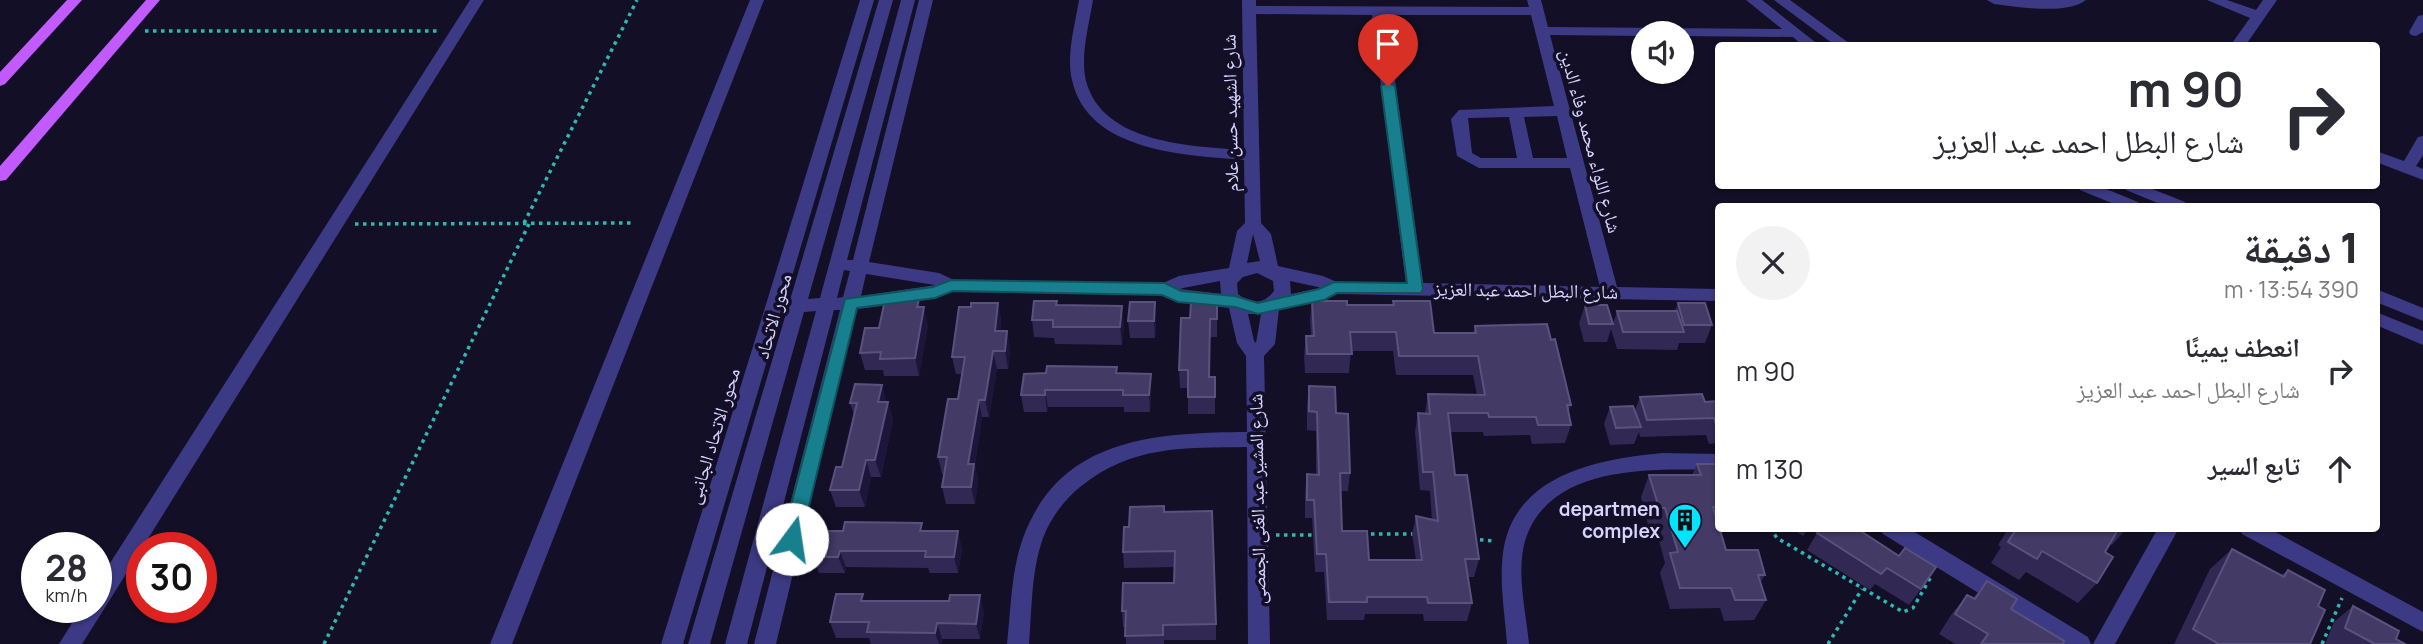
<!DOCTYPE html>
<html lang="ar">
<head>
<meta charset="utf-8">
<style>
  :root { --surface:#fff; --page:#f2f2f3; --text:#2b2b33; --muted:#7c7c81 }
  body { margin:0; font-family:Manrope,"Noto Naskh Arabic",sans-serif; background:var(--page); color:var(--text); direction:rtl; height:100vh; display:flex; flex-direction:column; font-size:26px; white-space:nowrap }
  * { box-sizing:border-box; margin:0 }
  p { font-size:23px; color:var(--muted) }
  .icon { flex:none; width:38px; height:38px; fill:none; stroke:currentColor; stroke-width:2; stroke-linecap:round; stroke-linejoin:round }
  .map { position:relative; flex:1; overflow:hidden; direction:ltr }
  .details { position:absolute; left:1715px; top:203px; width:665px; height:329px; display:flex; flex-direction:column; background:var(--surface); border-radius:7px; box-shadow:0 2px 5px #0004; direction:rtl }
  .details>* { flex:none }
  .guide { position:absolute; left:1715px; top:42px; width:665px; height:147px; border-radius:7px; box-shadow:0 2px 5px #0004; direction:rtl; background:#fff; color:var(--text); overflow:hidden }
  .tools { position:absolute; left:1631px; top:21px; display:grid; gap:14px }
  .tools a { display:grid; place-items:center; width:63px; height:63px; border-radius:50%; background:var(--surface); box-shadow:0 2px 5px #0004; font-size:35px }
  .speed { position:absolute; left:21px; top:532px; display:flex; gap:14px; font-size:35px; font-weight:700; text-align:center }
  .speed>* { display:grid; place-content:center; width:91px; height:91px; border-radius:50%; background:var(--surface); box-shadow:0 2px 5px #0004; line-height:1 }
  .speed small { font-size:18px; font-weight:400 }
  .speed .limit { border:10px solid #d22; background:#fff; color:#111 }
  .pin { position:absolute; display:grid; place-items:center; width:60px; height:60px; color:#fff; margin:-72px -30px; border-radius:50% 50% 50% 0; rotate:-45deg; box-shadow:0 0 7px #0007 }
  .pin .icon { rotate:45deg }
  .me { position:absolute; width:77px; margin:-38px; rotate:14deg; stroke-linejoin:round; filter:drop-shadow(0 0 5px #0008) }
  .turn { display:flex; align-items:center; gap:24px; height:147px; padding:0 21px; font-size:32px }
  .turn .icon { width:91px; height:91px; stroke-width:2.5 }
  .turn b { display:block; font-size:49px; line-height:60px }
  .round { display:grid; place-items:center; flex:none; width:74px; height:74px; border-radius:37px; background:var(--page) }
  .head { display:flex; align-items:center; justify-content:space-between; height:119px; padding:0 21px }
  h1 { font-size:42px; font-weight:800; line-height:52px }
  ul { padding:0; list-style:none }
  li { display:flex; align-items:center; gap:21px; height:98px; padding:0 21px }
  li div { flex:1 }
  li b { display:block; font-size:26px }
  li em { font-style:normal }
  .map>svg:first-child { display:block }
</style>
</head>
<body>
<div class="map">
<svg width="2423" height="644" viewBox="0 0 2423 644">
  <rect width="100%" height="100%" fill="#130f26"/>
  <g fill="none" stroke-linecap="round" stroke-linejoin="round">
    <g stroke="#2fb8b0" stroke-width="3.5" stroke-dasharray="3.5 4.5" stroke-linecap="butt">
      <polyline points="145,31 438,31"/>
      <polyline points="524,223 637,0"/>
      <polyline points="355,224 632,223"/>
      <polyline points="1770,528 1777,538 1903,612 1913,608 1932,575"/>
      <polyline points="1363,534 1415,534"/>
      <polyline points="1276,535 1317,535"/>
      <polyline points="1472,539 1495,541"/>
      <polyline points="324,644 529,224"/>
      <polyline points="1828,644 1862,589"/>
      <polyline points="2322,644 2342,598"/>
    </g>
    <g fill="#3d3a85" fill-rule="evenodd">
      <polygon points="470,0 484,0 101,614 82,644 59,644 82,607 96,607 96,585"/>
      <polygon points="750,0 764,0 512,644 490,644"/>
      <polygon points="860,0 874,0 683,644 661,644"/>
      <path d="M879,0H893L808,299L820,298L901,0H915L847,260H853L919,0H933L869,262L939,273L954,280L1163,283L1179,276L1229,268L1237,231L1245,223L1244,160C1185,155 1088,152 1072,80C1066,55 1075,25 1079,0H1093C1089,25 1080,55 1086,81C1103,144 1191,146 1244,150L1242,0H1256V6L1529,7L1527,0H1541L1548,27L1782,29L1746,0H1762L1820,46H1803L1793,37L1682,36V33H1643V36L1550,35L1617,287L1718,289V301L1337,294L1324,300L1279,309L1275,344L1264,356L1270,644H1248L1247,447C1183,448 1132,445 1080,487C1064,500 1050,519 1043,538C1031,572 1032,609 1029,644H1007C1011,609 1011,571 1023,538C1060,437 1155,433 1247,432L1246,356L1237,343L1229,308L1178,302L1162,295L952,292L920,301L857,309L776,644H754L840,310H834L747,644H725L816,311L804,312L710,644H688ZM1256,14L1372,15L1406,283L1337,282L1323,276L1278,266L1271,234L1261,223ZM1386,15H1531L1554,106L1459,110L1451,119L1457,156L1479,168H1570L1600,287L1423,283ZM1557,116L1567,158H1533L1524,117ZM1509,117L1517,158H1481L1472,153L1468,118ZM1253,234L1260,261L1247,263ZM844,270L850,271L843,297L837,298ZM1257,273L1273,281L1274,291C1264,304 1251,305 1238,294L1237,283L1243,277ZM866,274L935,285H936L861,296ZM1220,281L1221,294L1180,289L1183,288ZM1290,281L1318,287L1320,288L1291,294ZM1248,314H1261L1256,343L1254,341Z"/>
      <polygon points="1774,0 1790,0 1853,46 1836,46"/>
      <path d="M1987,0H2086C2067,15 2017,7 1994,4Z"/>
      <polygon points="2207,0 2227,0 2256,10 2263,0 2277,0 2245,46 2230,46 2250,18"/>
      <polygon points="2423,15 2423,32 2416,36 2411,35 2409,32 2418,16"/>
      <polygon points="2423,136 2423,155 2416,166 2423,169 2423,180 2376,162 2376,151 2404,161 2418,137"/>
      <polygon points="2078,186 2099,186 2138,202 2140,206 2119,206 2080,190"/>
      <polygon points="2124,186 2145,186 2185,202 2187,206 2165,206 2126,190"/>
      <polygon points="2376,289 2423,308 2423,321 2376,302"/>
      <polygon points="2376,312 2423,331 2423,345 2376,325"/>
      <path d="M1662,453L1718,454V470C1654,469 1549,463 1525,541C1516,573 1526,612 1529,644H1507C1505,614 1499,583 1503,553C1513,475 1597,459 1662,453Z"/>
      <polygon points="1880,528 1908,528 2088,637 2091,644 2061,644 1883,534"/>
      <polygon points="2158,528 2179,528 2115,644 2093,644"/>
      <polygon points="2239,528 2268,528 2423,612 2423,632 2242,534"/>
    </g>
    <g fill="#c25bff" fill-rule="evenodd">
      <polygon points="67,0 82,0 5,84 0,86 0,72"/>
      <polygon points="146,0 160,0 6,180 0,181 0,166"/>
    </g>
  </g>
  <g fill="#312854">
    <polygon points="1312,301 1347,305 1393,305 1393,301 1434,333 1473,333 1475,326 1551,340 1571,405 1568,412 1571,425 1565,443 1532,444 1530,435 1484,436 1483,432 1450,432 1455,475 1479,559 1474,577 1468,577 1472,603 1467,621 1424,621 1423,614 1365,614 1364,620 1327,620 1324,572 1315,572 1312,518 1305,518 1305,493 1307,474 1316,475 1316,431 1307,430 1307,405 1309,386 1336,413 1350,473 1348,491 1341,491 1342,531 1369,560 1416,560 1412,534 1416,516 1432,520 1430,491 1420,490 1415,432 1418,413 1425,413 1428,394 1477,395 1473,375 1396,375 1393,351 1351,351 1349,373 1305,373 1304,355 1306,336 1311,336 1310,320"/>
    <polygon points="998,303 1001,320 1000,331 1007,331 1010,349 1008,369 997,369 989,417 982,417 975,465 978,481 975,504 946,504 942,487 944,474 942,474 938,457 958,399 962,374 956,374 952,357 971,307"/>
    <polygon points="1217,303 1217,337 1210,337 1210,377 1215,377 1215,414 1188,414 1188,388 1180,388 1179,370 1190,318"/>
    <polygon points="1678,303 1712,325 1705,343 1679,343 1677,350 1617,349 1611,329 1607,342 1584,342 1579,323 1585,305 1613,324 1617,311 1675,311"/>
    <polygon points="1057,305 1124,323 1122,345 1055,344 1054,338 1034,337 1032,320"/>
    <polygon points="921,307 928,325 919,376 884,376 883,370 865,370 860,353 879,328"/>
    <polygon points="1156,319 1155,338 1130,338 1128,321"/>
    <polygon points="1118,373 1151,374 1151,391 1150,412 1124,412 1124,407 1048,407 1047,412 1024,412 1021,395"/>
    <polygon points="1640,397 1705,402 1718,401 1718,443 1709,444 1706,435 1640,437 1639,432 1634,444 1610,445 1604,424 1610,407 1635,410"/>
    <polygon points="888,402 893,419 881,477 871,477 865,507 836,507 830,490 842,467 854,415 850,403"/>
    <polygon points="1697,464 1718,464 1718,528 1726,550 1765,575 1760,583 1766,600 1754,620 1724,621 1720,608 1670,609 1660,573 1665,563 1656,529 1649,529 1641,497 1649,475 1692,475"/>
    <polygon points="1164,512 1216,624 1216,640 1164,640 1164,644 1126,644 1125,627 1123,627 1122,611 1174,583 1175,567 1124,568 1123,552 1129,527"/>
    <polygon points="1791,528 1809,528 1803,536"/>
    <polygon points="1856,528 1921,589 1909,605 1875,584 1870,590 1807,550 1817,533"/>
    <polygon points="2127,528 2112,545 2110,544 2105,552 2097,583 2078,603 2026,572 2019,580 1991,563 2001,547 1998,545 2008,529"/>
    <polygon points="924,531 962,548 958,573 930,573 928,568 846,567 845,573 819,573 813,557"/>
    <polygon points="2232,549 2281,575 2288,570 2318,606 2310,644 2174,644 2210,569"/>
    <polygon points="1987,581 2011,609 2063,644 1955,644 1939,634 1951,615 1967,595 1973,598"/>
    <polygon points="865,601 984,611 980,639 942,639 941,644 871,644 869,638 836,638 830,622"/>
    <polygon points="2353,606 2396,639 2405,644 2325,644 2334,622"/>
  </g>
  <g fill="#1d163a">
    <polygon points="919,299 923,315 924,307 928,325 919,376 915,358 917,307"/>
    <polygon points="1155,302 1156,319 1155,338 1154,321"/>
    <polygon points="998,303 1001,320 998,349 995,331"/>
    <polygon points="1122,306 1124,323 1122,345 1120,327"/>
    <polygon points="1007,331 1010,349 1008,369 1005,351"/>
    <polygon points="993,351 997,369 989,417 985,400"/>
    <polygon points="1151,374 1151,391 1150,412 1149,395"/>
    <polygon points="882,385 887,402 878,402"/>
    <polygon points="1045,390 1048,407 1047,412 1045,395"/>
    <polygon points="979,400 982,417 975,465 978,481 975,504 971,487 968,464"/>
    <polygon points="888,402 893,419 881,477 875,460"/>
    <polygon points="866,460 871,477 865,507 859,490"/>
    <polygon points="958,531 962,548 958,573 954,557"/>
    <polygon points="840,551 846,567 845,573 838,557"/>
    <polygon points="980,595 984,611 980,639 976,624"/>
    <polygon points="937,623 942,639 941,644 939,644 935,633"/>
  </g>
  <g fill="#433a66" stroke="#5a527e" stroke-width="2">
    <polygon points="919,299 917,307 924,307 915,358 880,359 881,352 860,353 865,328 879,328 885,300"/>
    <polygon points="1034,301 1057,301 1056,305 1122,306 1120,327 1053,327 1053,320 1032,320"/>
    <polygon points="1312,301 1347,301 1347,305 1394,305 1393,301 1430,301 1434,333 1476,333 1475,326 1547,324 1551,340 1555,339 1571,405 1567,405 1571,425 1538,425 1536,417 1489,417 1488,413 1448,413 1455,475 1467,475 1479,559 1465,559 1472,603 1428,603 1427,597 1367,597 1367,602 1329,602 1326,554 1317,554 1314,500 1307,500 1307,474 1319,475 1317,412 1309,411 1309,386 1335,387 1336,413 1348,414 1350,473 1340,473 1342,531 1367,531 1369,560 1422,560 1416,516 1438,521 1433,472 1423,472 1418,413 1430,414 1428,394 1485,395 1478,356 1399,356 1396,332 1350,332 1352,354 1307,354 1306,336 1314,336"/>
    <polygon points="1130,302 1155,302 1154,321 1128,321"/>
    <polygon points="971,303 998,303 995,331 1007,331 1005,351 993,351 985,400 979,400 968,464 974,464 971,487 942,487 947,457 938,457 948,399 958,399 965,357 952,357 959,307 971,307"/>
    <polygon points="1191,303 1217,303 1217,319 1210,319 1209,377 1215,377 1215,397 1188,397 1188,370 1179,370 1181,318 1190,318"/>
    <polygon points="1678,303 1705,303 1712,325 1684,325"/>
    <polygon points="1585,305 1607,305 1613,324 1589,324"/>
    <polygon points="1617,311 1677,311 1684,332 1623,332"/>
    <polygon points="1047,366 1117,367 1116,373 1151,374 1149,395 1123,395 1123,390 1045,390 1045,395 1021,395 1024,374 1046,373"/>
    <polygon points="855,384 882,385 878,402 888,402 875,460 866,460 859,490 830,490 836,467 842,467 857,403 850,403"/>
    <polygon points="1702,394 1705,402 1718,401 1718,426 1717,427 1714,418 1647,420 1640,397"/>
    <polygon points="1633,406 1641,427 1616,428 1610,407"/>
    <polygon points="1697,464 1718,464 1718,507 1713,507 1726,550 1758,550 1765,575 1758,575 1766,600 1735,600 1731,588 1680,588 1670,553 1678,552 1665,508 1659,508 1649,475 1701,475"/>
    <polygon points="1164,506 1164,512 1212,511 1216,624 1163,625 1163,635 1125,636 1126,611 1122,611 1123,583 1174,583 1175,551 1123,552 1124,527 1129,527 1130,507"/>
    <polygon points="845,522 922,523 920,531 958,531 954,557 925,557 926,551 840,551 838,557 813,557 819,531 843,531"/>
    <polygon points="1820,528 1856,528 1899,556 1905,548 1936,567 1921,589 1887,568 1881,574 1817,533"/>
    <polygon points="2017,528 2119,528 2105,552 2113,557 2097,583 2042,551 2037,559 2008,542"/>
    <polygon points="2232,549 2284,577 2288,570 2325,590 2318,606 2325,610 2310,644 2219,644 2193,629"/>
    <polygon points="1987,581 2017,599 2011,609 2064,641 2063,644 1981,644 1988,634 1955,614 1967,595 1975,599"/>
    <polygon points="836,594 863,594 861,601 949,601 950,595 980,595 976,624 937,623 935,633 867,632 869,622 830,622"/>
    <polygon points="2353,606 2399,631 2396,639 2405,644 2375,644 2345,628"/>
  </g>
  <polygon fill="#187f8f" stroke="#10535d" stroke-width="2" points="1388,82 1395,86 1423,289 1421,293 1337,293 1324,300 1258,314 1235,307 1178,302 1162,295 953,291 935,298 857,308 801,539 798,545 792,547 785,545 782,539 845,299 933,287 951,280 1165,283 1181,291 1235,296 1258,303 1319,289 1334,282 1407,283 1381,86"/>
  <defs>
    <symbol id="building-pin" viewBox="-11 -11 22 30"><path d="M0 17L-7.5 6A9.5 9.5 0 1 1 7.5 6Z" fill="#00e5ff" stroke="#130f26"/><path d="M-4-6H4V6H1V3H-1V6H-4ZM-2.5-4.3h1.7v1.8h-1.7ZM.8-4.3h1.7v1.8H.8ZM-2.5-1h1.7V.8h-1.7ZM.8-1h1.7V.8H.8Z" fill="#111"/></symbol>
  </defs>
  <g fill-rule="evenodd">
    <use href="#building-pin" x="1666" y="501" width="38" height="52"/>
  </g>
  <g text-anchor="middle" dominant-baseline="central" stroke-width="7" stroke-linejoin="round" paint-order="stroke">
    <g font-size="19" fill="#d9d4ff" stroke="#130f26">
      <text transform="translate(1230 113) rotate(-91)">شارع الشهيد حسن علام</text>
      <text transform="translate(1591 141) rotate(75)">شارع اللواء محمد وفاء الدين</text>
      <text transform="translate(1526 290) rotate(1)">شارع البطل احمد عبد العزيز</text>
      <text transform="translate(773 316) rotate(-74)">محور الاتحاد</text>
      <text transform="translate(713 436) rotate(-73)">محور الاتحاد الجانبى</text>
      <text transform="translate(1257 499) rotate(-91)">شارع المشير عبد الغنى الجمصى</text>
    </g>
    <g font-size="19" font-weight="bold" fill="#d9d4ff" stroke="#130f26" text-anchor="end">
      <text x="1660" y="509">departmen<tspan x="1660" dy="22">complex</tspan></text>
    </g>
  </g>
</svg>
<div class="tools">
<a><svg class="icon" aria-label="sound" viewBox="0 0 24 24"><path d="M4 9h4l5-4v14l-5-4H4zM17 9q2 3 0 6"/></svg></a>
</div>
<div class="speed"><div>28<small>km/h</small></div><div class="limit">30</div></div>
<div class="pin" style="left:1388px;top:86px;background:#d93025"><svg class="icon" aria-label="arrive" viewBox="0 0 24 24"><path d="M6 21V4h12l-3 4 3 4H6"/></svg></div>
<svg class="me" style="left:792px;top:539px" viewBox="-20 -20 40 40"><circle r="19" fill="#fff"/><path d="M0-13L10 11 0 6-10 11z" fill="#187f8f"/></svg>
<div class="guide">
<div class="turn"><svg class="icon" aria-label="right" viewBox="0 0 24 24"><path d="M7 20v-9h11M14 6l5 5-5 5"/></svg><div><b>90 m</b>شارع البطل احمد عبد العزيز</div></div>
</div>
<section class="details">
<div class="head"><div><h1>1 دقيقة</h1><p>390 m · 13:54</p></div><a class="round"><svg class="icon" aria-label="close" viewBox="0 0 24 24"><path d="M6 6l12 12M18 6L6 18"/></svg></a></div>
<ul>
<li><svg class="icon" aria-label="right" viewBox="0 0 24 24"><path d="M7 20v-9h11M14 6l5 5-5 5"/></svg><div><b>انعطف يمينًا</b><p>شارع البطل احمد عبد العزيز</p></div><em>90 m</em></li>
<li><svg class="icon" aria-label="ahead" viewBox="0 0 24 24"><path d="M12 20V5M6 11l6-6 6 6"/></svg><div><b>تابع السير</b></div><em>130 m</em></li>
</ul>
</section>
</div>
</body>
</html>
